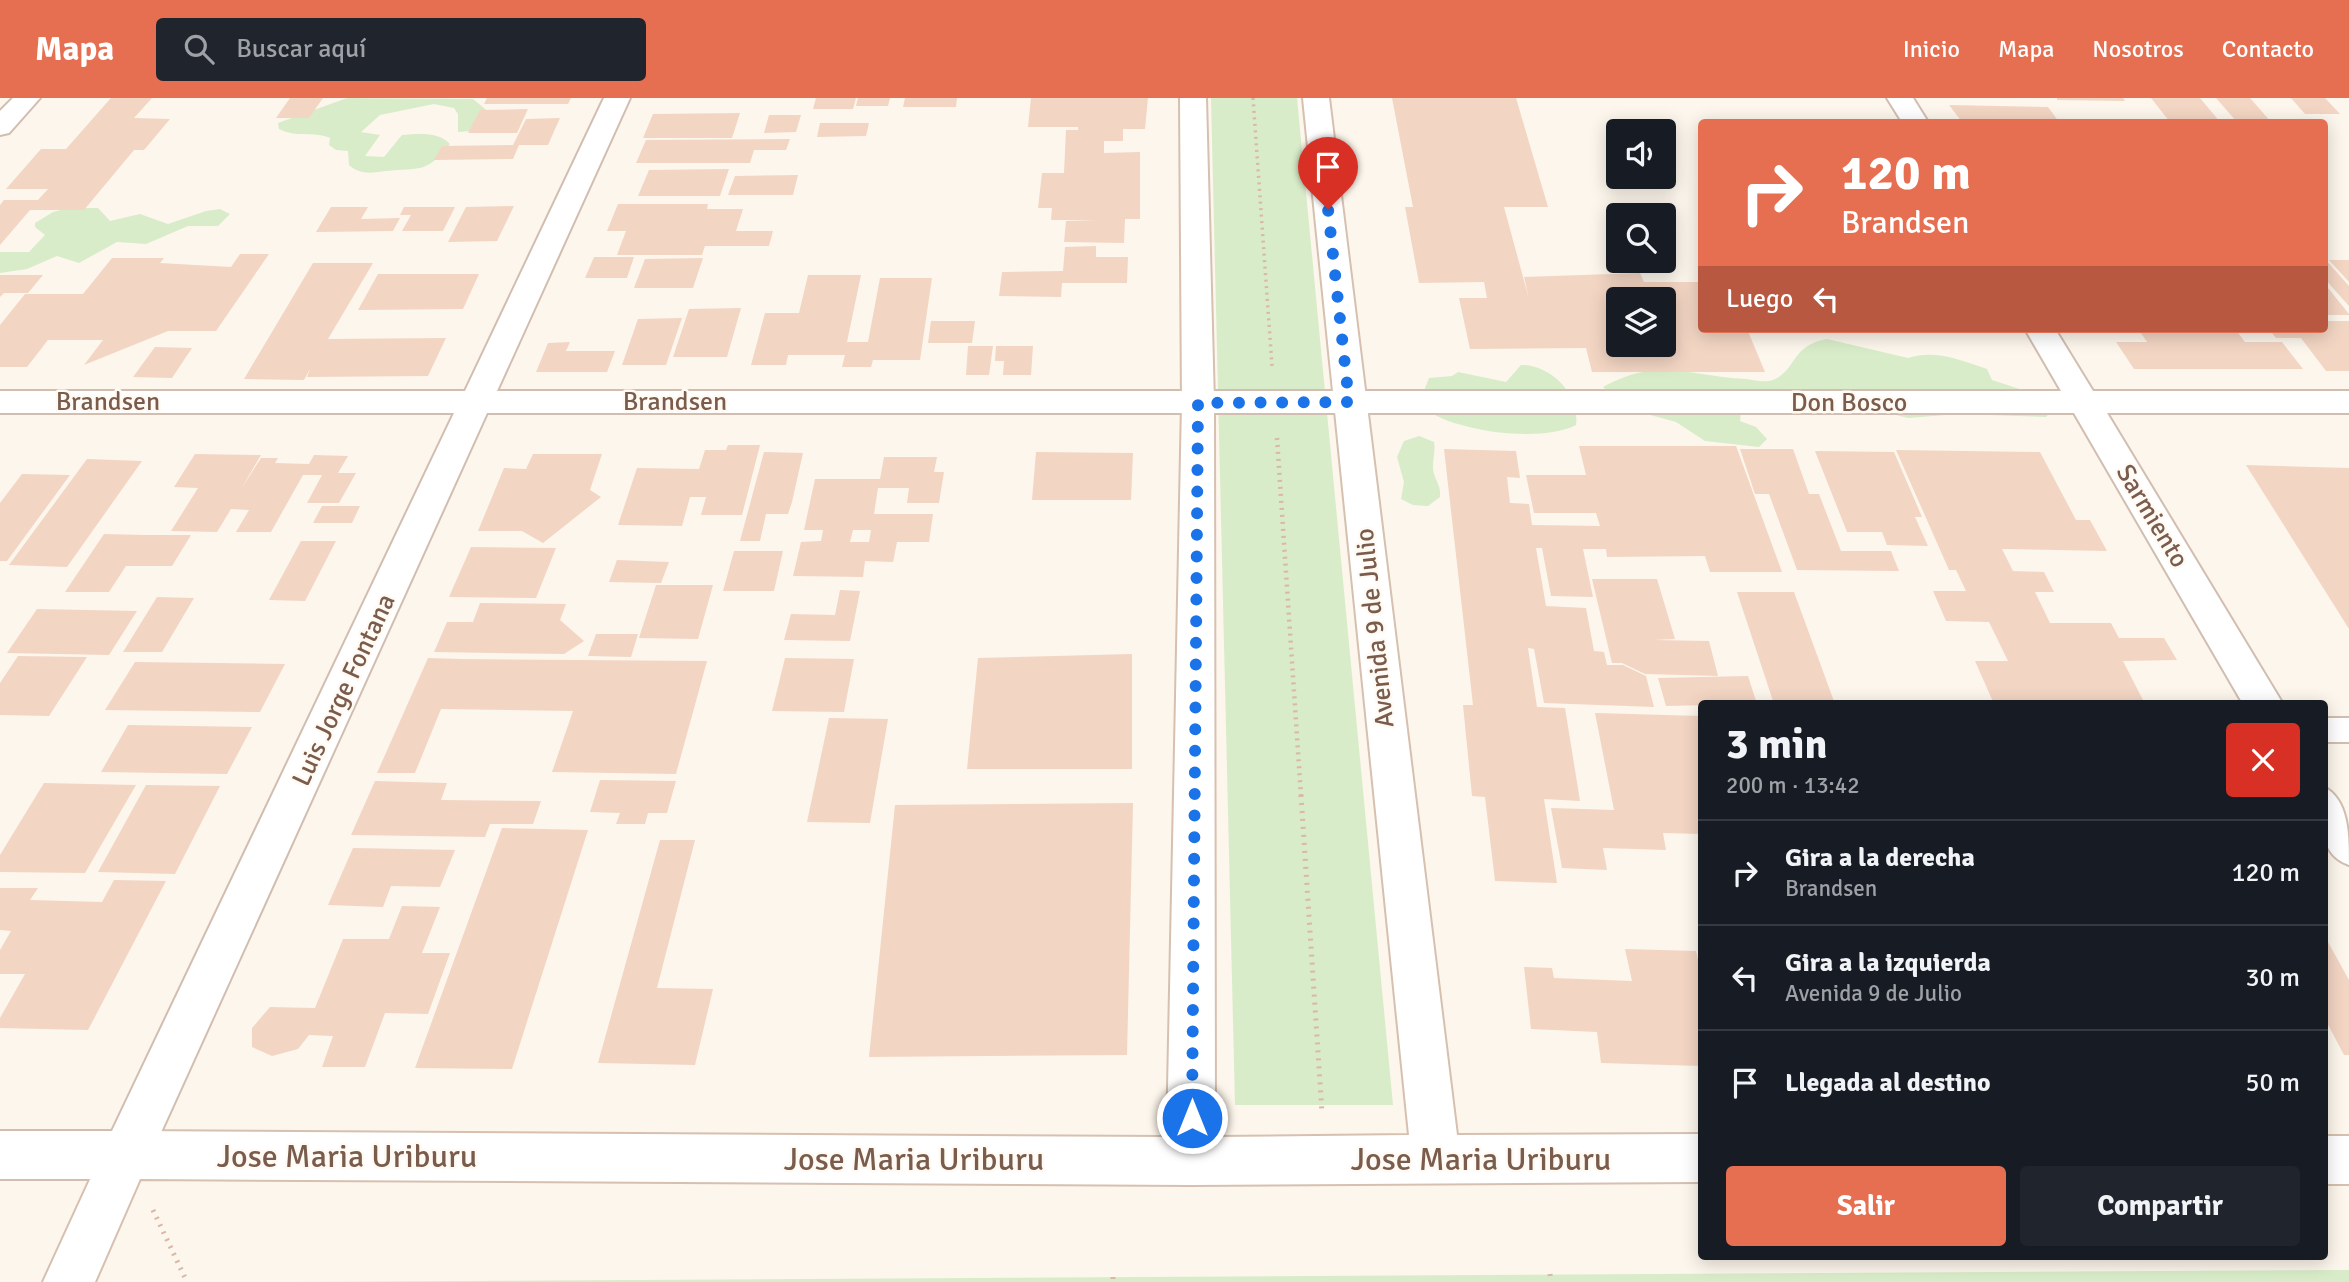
<!DOCTYPE html>
<html lang="es">
<head>
<meta charset="utf-8">
<style>
  :root { --surface:#171b24; --page:#20242c; --text:#f1f3f6; --muted:#9ea1a6; --line:#363941; --accent:#e76f51 }
  body { margin:0; font-family:Signika,sans-serif; background:var(--page); color:var(--text); height:100vh; display:flex; flex-direction:column; font-size:26px; white-space:nowrap }
  * { box-sizing:border-box; margin:0 }
  p { font-size:23px; color:var(--muted) }
  .icon { flex:none; width:38px; height:38px; fill:none; stroke:currentColor; stroke-width:2; stroke-linecap:round; stroke-linejoin:round }
  .map { position:relative; flex:1; overflow:hidden }
  .panel { position:absolute; left:1698px; top:602px; width:630px; height:560px; display:flex; flex-direction:column; background:var(--surface); border-radius:7px; box-shadow:0 4px 18px #0003 }
  .panel>* { flex:none }
  .top-card { position:absolute; left:1698px; top:21px; width:630px; height:214px; border-radius:7px; box-shadow:0 4px 18px #0003; background:#e76f51; color:#fff; overflow:hidden }
  .tools { position:absolute; left:1606px; top:21px; display:grid; gap:14px }
  .tools a { display:grid; place-items:center; width:70px; height:70px; border-radius:7px; background:var(--surface); box-shadow:0 4px 18px #0003; font-size:35px }
  .pin { position:absolute; display:grid; place-items:center; width:60px; height:60px; color:#fff; margin:-72px -30px; border-radius:50% 50% 50% 0; rotate:-45deg; box-shadow:0 0 7px #0007 }
  .pin .icon { rotate:45deg }
  .me { position:absolute; width:77px; margin:-38px; rotate:0deg; stroke-linejoin:round; filter:drop-shadow(0 0 5px #0008) }
  .turn { display:flex; align-items:center; gap:24px; height:147px; padding:0 28px; font-size:32px }
  .turn .icon { width:91px; height:91px; stroke-width:2.5 }
  .turn b { display:block; font-size:49px; line-height:60px }
  .then { display:flex; align-items:center; height:66px; padding:0 28px; background:#0003; gap:14px; font-size:26px }
  .round { display:grid; place-items:center; flex:none; width:74px; height:74px; border-radius:7px; background:var(--page) }
  .summary { display:flex; align-items:center; justify-content:space-between; height:119px; padding:0 28px }
  h1 { font-size:42px; font-weight:700; line-height:52px }
  .button { display:flex; gap:14px; margin-top:auto; padding:14px 28px }
  .button a { flex:1; height:80px; border-radius:7px; background:var(--accent); color:#fff; font-size:28px; font-weight:700; line-height:80px; text-align:center }
  .button a+a { background:var(--page); color:var(--text) }
  ul { padding:0; list-style:none }
  li { display:flex; align-items:center; gap:21px; height:105px; padding:0 28px; border-top:2px solid var(--line) }
  li div { flex:1 }
  li b { display:block; font-size:26px }
  li em { font-style:normal }
  header { display:flex; align-items:center; gap:42px; box-sizing:border-box; height:98px; padding:0 35px; background:var(--accent); color:#fff }
  header strong { font-size:33px }
  nav { display:flex; gap:38px; margin-inline-start:auto; font-size:24px }
  .search { width:490px; height:63px; background:var(--page); display:flex; align-items:center; gap:18px; box-sizing:border-box; padding:0 24px; border-radius:7px; color:var(--muted); font-size:26px }
  .map>svg:first-child { display:block }
</style>
</head>
<body>
<header>
<strong>Mapa</strong>
<div class="search"><svg class="icon" aria-label="search" viewBox="0 0 24 24"><circle cx="10" cy="10" r="6"/><path d="M15 15l6 6"/></svg>Buscar aquí</div>
<nav><a>Inicio</a><a>Mapa</a><a>Nosotros</a><a>Contacto</a></nav>
</header>
<div class="map">
<svg width="2349" height="1184" viewBox="0 0 2349 1184">
  <rect width="100%" height="100%" fill="#fdf6ec"/>
  <g fill="#d8ecc9">
    <path d="M347,0L473,1L490,15L471,33L458,34V16L454,10L434,6L380,17L361,34L380,37L365,58L384,59L402,37C418,36 438,33 450,46C425,77 420,69 386,73C372,75 360,77 349,67L348,53L336,52L329,47L330,40C314,33 296,40 279,31L278,25Z"/>
    <polygon points="1211,0 1297,0 1393,1007 1235,1007"/>
    <polygon points="68,110 98,110 110,123 140,116 168,126 206,113 220,111 230,116 218,128 188,128 146,146 117,144 79,165 57,158 27,171 0,175 0,154 29,154 45,137 35,129 35,125 53,114"/>
    <path d="M1827,241L1908,260C1935,251 1961,262 1987,271L1992,282L2044,299L2054,310L2046,319L1958,316L1908,320L1871,311L1840,315L1822,312L1741,313L1740,323L1756,329L1767,341L1759,349L1705,343L1676,324L1625,310L1603,289C1658,258 1689,278 1746,281C1753,282 1766,285 1773,282C1797,272 1791,247 1827,241Z"/>
    <path d="M1521,267C1552,267 1580,297 1576,327C1542,345 1456,334 1425,311L1422,298L1429,280L1452,278L1458,274L1506,284Z"/>
    <path d="M1419,338L1434,344C1436,354 1431,366 1434,376C1437,385 1441,389 1440,399L1428,408L1413,407L1401,401L1404,384L1397,359L1404,343Z"/>
    <polygon points="2349,1172 2349,1184 296,1184"/>
  </g>
  <g fill="#f3d5c3" fill-rule="evenodd">
    <polygon points="111,0 152,0 134,20 170,21 144,52 134,52 84,112 30,112 0,147 0,107 4,102 38,102 48,91 6,91 41,51 66,51"/>
    <polygon points="290,0 323,0 309,20 276,20"/>
    <polygon points="487,0 571,0 568,6 484,6"/>
    <polygon points="816,0 856,0 853,11 813,11"/>
    <polygon points="858,0 890,0 888,8 856,8"/>
    <polygon points="905,0 957,0 956,9 903,9"/>
    <polygon points="1031,0 1148,0 1145,31 1123,31 1123,43 1104,43 1104,55 1140,54 1140,121 1125,121 1124,145 1064,144 1066,123 1099,122 1051,122 1052,110 1038,110 1042,75 1064,75 1066,32 1078,32 1078,29 1028,29"/>
    <path d="M1392,0H1516L1548,109H1504L1529,201L1524,179L1640,175L1644,184H1700L1701,231H1747L1765,274H1592L1586,250L1470,251L1459,200H1487L1484,184L1419,185L1405,109H1413ZM1619,201H1664V247H1619Z"/>
    <polygon points="2057,0 2123,0 2125,3 2057,2"/>
    <polygon points="2151,0 2200,0 2220,24 2170,24"/>
    <polygon points="2216,0 2250,0 2271,24 2237,24"/>
    <polygon points="2291,0 2325,0 2340,16 2305,16"/>
    <polygon points="1949,7 2048,9 2059,24 1962,24"/>
    <polygon points="528,11 517,35 468,35 480,12"/>
    <polygon points="740,15 732,40 643,40 653,16"/>
    <polygon points="769,17 801,17 796,34 764,35"/>
    <polygon points="560,20 548,47 519,47 513,61 434,62 442,48 513,47 526,21"/>
    <polygon points="820,25 869,25 866,38 817,39"/>
    <polygon points="790,41 786,52 754,52 750,65 636,65 646,42"/>
    <polygon points="729,71 720,98 638,98 649,72"/>
    <polygon points="798,77 793,97 728,97 735,78"/>
    <polygon points="618,106 708,106 707,111 743,111 736,133 773,133 769,148 705,148 702,157 617,157 626,133 607,133"/>
    <polygon points="514,108 497,143 448,144 466,109"/>
    <polygon points="331,109 368,109 361,121 400,120 393,133 316,134"/>
    <polygon points="404,109 455,109 443,133 402,133 411,117 400,117"/>
    <polygon points="1096,148 1096,159 1128,159 1127,185 1062,185 1061,199 999,198 1002,174 1063,173 1065,149"/>
    <polygon points="240,156 269,156 216,233 168,233 84,267 103,242 48,242 27,269 0,269 0,227 25,196 83,196 112,160 164,160 160,165 231,169"/>
    <polygon points="594,159 634,159 627,180 585,180"/>
    <polygon points="703,160 693,190 634,190 645,161"/>
    <polygon points="2324,160 2349,188 2349,208 2324,180"/>
    <polygon points="2329,162 2349,162 2349,184"/>
    <polygon points="313,165 373,165 328,241 446,240 428,278 307,279 310,271 304,282 244,281"/>
    <polygon points="378,176 479,176 463,211 358,212"/>
    <polygon points="0,177 43,177 28,195 4,195 0,199"/>
    <polygon points="808,177 861,177 847,244 868,244 880,180 932,180 920,262 873,262 871,269 842,269 845,257 788,257 786,267 751,267 765,215 799,215"/>
    <polygon points="2324,185 2349,216 2349,217 2324,217"/>
    <polygon points="741,210 727,259 673,259 689,211"/>
    <polygon points="682,220 666,267 622,267 638,221"/>
    <polygon points="2324,220 2327,223 2349,223 2349,273 2326,273 2301,240 2276,240 2269,231 2324,231"/>
    <polygon points="931,223 975,223 972,245 928,245"/>
    <polygon points="2139,232 2236,232 2245,244 2282,244 2303,271 2134,271 2116,244 2147,244"/>
    <polygon points="570,244 566,253 615,253 607,274 536,274 548,245"/>
    <polygon points="968,248 993,248 989,277 966,277"/>
    <polygon points="996,248 1033,248 1031,277 1003,277 1004,263 995,263"/>
    <polygon points="155,249 192,250 172,280 133,279"/>
    <polygon points="728,347 760,347 742,417 701,417 706,399 690,399 682,428 618,427 637,370 699,371 705,352 726,352"/>
    <polygon points="1579,348 1736,348 1782,474 1710,474 1705,458 1607,459 1606,451 1583,451 1593,499 1551,498 1542,450 1536,450 1546,508 1586,510 1594,553 1604,554 1607,567 1623,567 1646,578 1654,609 1544,605 1534,551 1528,550 1537,609 1565,610 1580,703 1544,701 1557,785 1495,783 1485,699 1472,698 1463,607 1473,607 1444,351 1516,353 1520,380 1507,379 1510,405 1529,406 1532,427 1600,428 1596,415 1534,415 1526,377 1586,377"/>
    <polygon points="1740,351 1793,351 1809,396 1819,396 1841,453 1891,453 1899,473 1797,472 1769,396 1755,396"/>
    <polygon points="1896,352 2040,354 2076,422 2090,422 2107,453 2002,451 2013,473 2044,474 2054,494 2035,494 2050,525 2111,525 2119,540 2164,540 2177,562 2123,563 2145,606 1994,606 1975,563 2008,563 1989,524 1946,523 1933,493 1966,493 1956,472 1949,472"/>
    <polygon points="1815,353 1894,354 1922,419 1915,419 1928,448 1887,447 1882,434 1847,434"/>
    <polygon points="764,354 803,355 792,404 788,416 766,416 760,443 740,443"/>
    <polygon points="1036,354 1133,355 1131,402 1032,402"/>
    <polygon points="195,356 261,357 241,391 261,360 278,360 275,365 309,366 314,357 348,358 338,375 356,375 339,405 307,405 322,377 303,377 271,434 236,434 249,412 231,411 217,434 171,433 198,390 174,389"/>
    <polygon points="533,356 602,356 590,392 601,399 543,445 522,433 478,433 504,370 526,371"/>
    <path d="M884,359H937L934,374H944L939,405H907L909,390H878L874,416H933L929,444H897L893,464L865,463L863,479L793,478L801,444L821,443L823,432H804L815,381H880ZM853,432H871L869,444H850Z"/>
    <polygon points="87,361 142,363 67,469 9,467"/>
    <polygon points="2246,367 2349,370 2349,531"/>
    <polygon points="22,376 70,377 7,463 0,463 0,405"/>
    <polygon points="322,408 360,408 352,425 313,425"/>
    <polygon points="104,436 146,437 191,437 172,468 126,468 109,494 65,494"/>
    <polygon points="301,443 336,443 305,503 269,502"/>
    <polygon points="471,449 556,450 536,500 449,499"/>
    <polygon points="734,453 783,453 774,493 723,493"/>
    <polygon points="617,462 669,464 661,485 609,484"/>
    <polygon points="1592,481 1657,481 1675,541 1653,542 1709,543 1718,578 1645,576 1622,565 1612,565"/>
    <polygon points="656,487 713,487 698,541 639,540"/>
    <polygon points="840,492 860,493 850,543 784,542 791,516 835,517"/>
    <polygon points="1737,494 1794,494 1835,606 1774,606"/>
    <polygon points="157,499 194,500 162,554 123,554"/>
    <polygon points="480,505 566,506 560,522 584,543 564,556 434,554 447,524 473,524"/>
    <polygon points="37,511 137,513 109,557 7,555"/>
    <polygon points="596,536 638,536 631,559 588,558"/>
    <polygon points="1132,556 1132,671 967,671 978,560"/>
    <polygon points="18,558 87,559 49,618 0,617 0,585"/>
    <polygon points="428,560 462,561 707,563 676,676 552,674 573,613 441,611 415,675 377,675"/>
    <polygon points="785,560 854,561 844,614 772,613"/>
    <polygon points="135,564 285,566 260,614 105,612"/>
    <polygon points="1748,578 1757,606 1666,608 1658,580"/>
    <polygon points="1595,615 1701,618 1701,736 1663,735 1666,752 1603,750 1607,772 1562,770 1551,710 1614,712"/>
    <polygon points="829,620 888,621 870,725 807,724"/>
    <polygon points="128,627 252,629 227,676 101,674"/>
    <polygon points="600,682 676,683 667,715 648,715 645,726 616,726 620,715 590,714"/>
    <polygon points="375,683 447,685 441,702 541,703 533,726 490,726 485,739 351,737"/>
    <polygon points="44,685 136,687 85,775 0,774 0,757"/>
    <polygon points="146,687 220,688 175,776 98,774"/>
    <polygon points="1133,705 1127,957 869,959 895,707"/>
    <polygon points="502,730 588,732 512,971 415,970"/>
    <polygon points="660,742 695,742 657,890 713,891 695,967 598,965"/>
    <polygon points="353,750 405,751 455,752 440,789 391,788 383,809 328,807"/>
    <polygon points="114,782 166,783 88,932 0,930 0,920 25,876 0,876 0,852 11,833 0,832 0,790 38,790 30,802 102,804"/>
    <polygon points="402,808 440,809 422,855 450,855 428,916 385,915 365,969 322,969 333,938 309,937 298,951 272,958 252,949 252,930 270,909 315,910 343,841 389,841"/>
    <polygon points="2324,837 2349,882 2349,957 2344,957 2324,919"/>
    <polygon points="1625,851 1696,853 1701,875 1701,968 1601,965 1597,934 1531,931 1524,869 1552,870 1554,880 1632,883"/>
  </g>
  <g fill="none" stroke-linecap="round" stroke-linejoin="round">
    <defs>
      <rect id="lane" x="2324" y="620" width="25" height="24"/>
      <g id="street">
        <polygon points="13,0 40,0 9,35 0,37 0,13"/>
        <polygon points="604,0 630,0 497,293 2061,293 2025,231 2055,231 2093,293 2349,293 2349,315 2107,315 2283,606 2243,606 2074,315 487,315 143,1074 126,1081 0,1081 0,1033 112,1033 454,315 0,315 0,293 465,293"/>
        <polygon points="1887,0 1913,0 1928,24 1902,24"/>
        <path d="M2324,689C2349,702 2349,737 2349,767C2315,755 2324,720 2324,689Z"/>
      </g>
      <g id="secondary">
        <polygon points="1180,0 1206,0 1214,305 1215,1039 1409,1037 1303,0 1329,0 1457,1037 1701,1036 1701,1084 1191,1087 140,1081 95,1184 43,1184 109,1040 126,1033 1167,1039 1182,305"/>
        <rect x="2324" y="1038" width="25" height="48"/>
      </g>
    </defs>
    <use href="#lane" stroke="#d1beb0" stroke-width="4"/>
    <use href="#street" stroke="#d1beb0" stroke-width="4"/>
    <use href="#secondary" stroke="#d6c0b0" stroke-width="4"/>
    <polyline stroke="#d9b8a5" stroke-width="3.5" stroke-dasharray="2 4.5" stroke-linecap="butt" points="1253,0 1272,268"/>
    <polyline stroke="#d9b8a5" stroke-width="4.5" stroke-dasharray="2 5" stroke-linecap="butt" points="1277,340 1301,698"/>
    <g stroke="#d9b8a5" stroke-width="5" stroke-dasharray="2 6" stroke-linecap="butt">
      <polyline points="1301,697 1322,1015"/>
      <polyline points="153,1112 187,1184"/>
      <polyline points="1550,1176 1551,1184"/>
      <polyline points="1113,1179 1113,1184"/>
    </g>
    <use href="#lane" fill="#fff" fill-rule="evenodd"/>
    <use href="#street" fill="#fff" fill-rule="evenodd"/>
    <use href="#secondary" fill="#fff" fill-rule="evenodd"/>
  </g>
  <g fill="none" stroke-linecap="round" stroke-linejoin="round">
    <polyline stroke="#1a73e8" stroke-width="12" stroke-dasharray="0 21.6" points="1192,1020 1198,305 1349,304 1328,111"/>
  </g>
  <g text-anchor="middle" dominant-baseline="central" stroke-width="5" stroke-linejoin="round" paint-order="stroke">
    <g font-size="26" fill="#7a5c4d" stroke="#fffaf3">
      <text x="108" y="304">Brandsen</text>
      <text x="675" y="304">Brandsen</text>
      <text x="1849" y="305">Don Bosco</text>
      <text transform="translate(2152 418) rotate(59)">Sarmiento</text>
      <text transform="translate(1375 530) rotate(-96)">Avenida 9 de Julio</text>
      <text transform="translate(344 592) rotate(-65)">Luis Jorge Fontana</text>
    </g>
    <g font-size="32" fill="#7a5c4d" stroke="#fffaf3">
      <text x="347" y="1058">Jose Maria Uriburu</text>
      <text x="914" y="1061">Jose Maria Uriburu</text>
      <text x="1481" y="1061">Jose Maria Uriburu</text>
    </g>
  </g>
</svg>
<div class="tools">
<a><svg class="icon" aria-label="sound" viewBox="0 0 24 24"><path d="M4 9h4l5-4v14l-5-4H4zM17 9q2 3 0 6"/></svg></a>
<a><svg class="icon" aria-label="search" viewBox="0 0 24 24"><circle cx="10" cy="10" r="6"/><path d="M15 15l6 6"/></svg></a>
<a><svg class="icon" aria-label="layers" viewBox="0 0 24 24"><path d="M12 4l9 5-9 5-9-5zM3 14l9 5 9-5"/></svg></a>
</div>
<div class="pin" style="left:1328px;top:111px;background:#d93025"><svg class="icon" aria-label="arrive" viewBox="0 0 24 24"><path d="M6 21V4h12l-3 4 3 4H6"/></svg></div>
<svg class="me" style="left:1192px;top:1020px" viewBox="-20 -20 40 40"><circle r="17" fill="#1a73e8" stroke="#fff" stroke-width="3"/><path d="M0-11L8 9 0 5-8 9z" fill="#fff"/></svg>
<div class="top-card">
<div class="turn"><svg class="icon" aria-label="right" viewBox="0 0 24 24"><path d="M7 20v-9h11M14 6l5 5-5 5"/></svg><div><b>120 m</b>Brandsen</div></div>
<div class="then">Luego<svg class="icon" aria-label="left" viewBox="0 0 24 24"><path d="M17 20v-9H6M10 6l-5 5 5 5"/></svg></div>
</div>
<section class="panel">
<div class="summary"><div><h1>3 min</h1><p>200 m · 13:42</p></div><a class="round" style="background:#d93025;color:#fff"><svg class="icon" aria-label="close" viewBox="0 0 24 24"><path d="M6 6l12 12M18 6L6 18"/></svg></a></div>
<ul>
<li><svg class="icon" aria-label="right" viewBox="0 0 24 24"><path d="M7 20v-9h11M14 6l5 5-5 5"/></svg><div><b>Gira a la derecha</b><p>Brandsen</p></div><em>120 m</em></li>
<li><svg class="icon" aria-label="left" viewBox="0 0 24 24"><path d="M17 20v-9H6M10 6l-5 5 5 5"/></svg><div><b>Gira a la izquierda</b><p>Avenida 9 de Julio</p></div><em>30 m</em></li>
<li><svg class="icon" aria-label="arrive" viewBox="0 0 24 24"><path d="M6 21V4h12l-3 4 3 4H6"/></svg><div><b>Llegada al destino</b></div><em>50 m</em></li>
</ul>
<div class="button"><a>Salir</a><a>Compartir</a></div>
</section>
</div>
</body>
</html>
